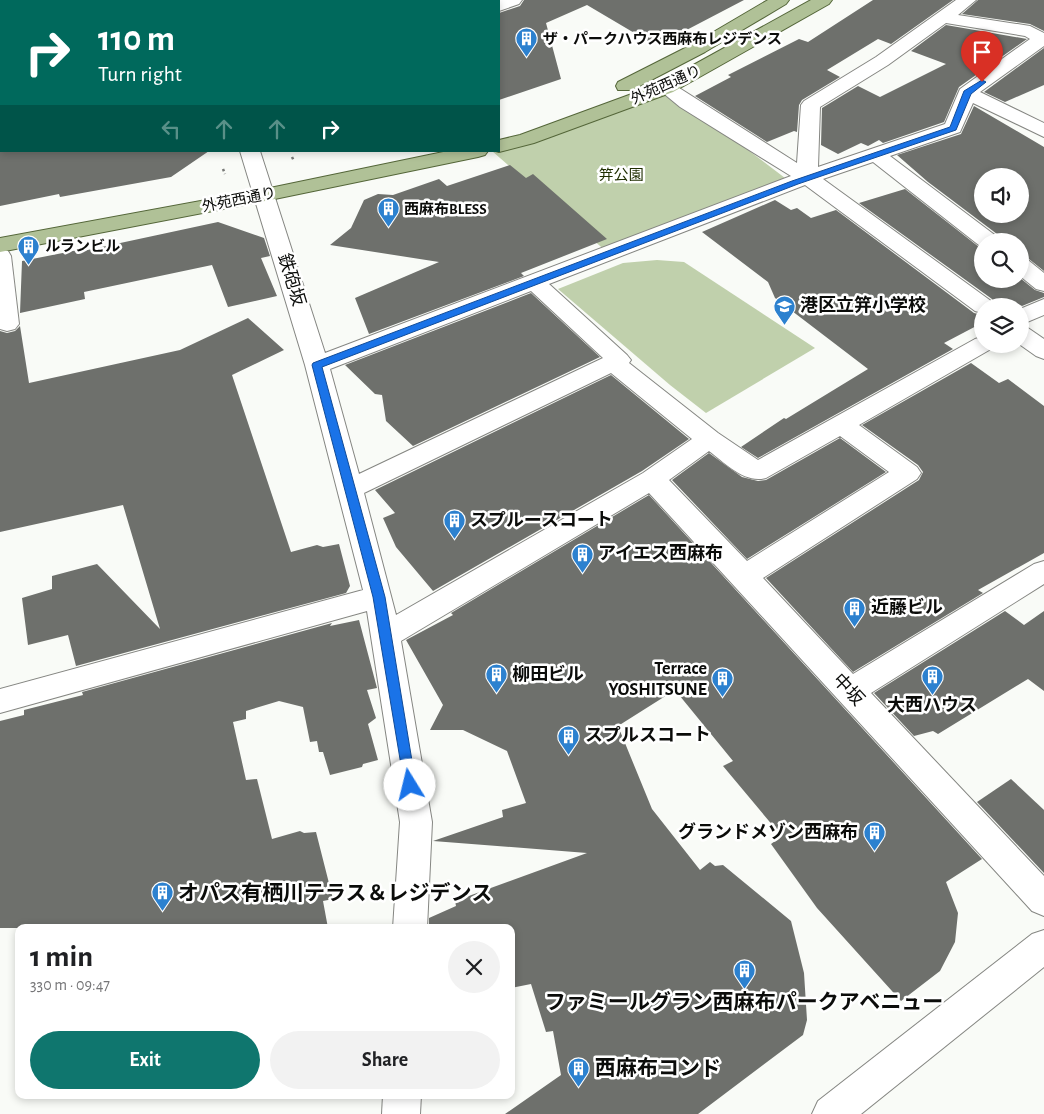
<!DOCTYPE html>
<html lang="en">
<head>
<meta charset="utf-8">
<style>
  :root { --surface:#fff; --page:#f2f2f2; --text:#202124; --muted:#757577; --accent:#0f766e }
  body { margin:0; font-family:"Alegreya Sans","Noto Sans JP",sans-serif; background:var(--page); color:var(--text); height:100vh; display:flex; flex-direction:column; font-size:19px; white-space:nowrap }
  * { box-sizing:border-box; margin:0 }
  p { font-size:16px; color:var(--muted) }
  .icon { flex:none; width:28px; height:28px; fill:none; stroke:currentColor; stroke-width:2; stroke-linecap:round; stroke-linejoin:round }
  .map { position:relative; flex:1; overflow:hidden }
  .details { position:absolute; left:15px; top:924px; width:500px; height:175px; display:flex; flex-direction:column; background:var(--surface); border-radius:10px; box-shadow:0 2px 8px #0003 }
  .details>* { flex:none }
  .guide { position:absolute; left:0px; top:0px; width:500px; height:152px; box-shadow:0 2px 8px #0003; background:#00695c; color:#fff; overflow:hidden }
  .controls { position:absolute; left:974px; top:168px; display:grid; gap:10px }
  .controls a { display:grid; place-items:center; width:55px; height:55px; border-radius:50%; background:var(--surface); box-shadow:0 2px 8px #0003; font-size:25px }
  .pin { position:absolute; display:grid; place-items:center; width:42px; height:42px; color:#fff; margin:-51px -21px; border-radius:50% 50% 50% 0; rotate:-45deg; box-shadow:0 0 5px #0007 }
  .pin .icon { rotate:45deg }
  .me { position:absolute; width:55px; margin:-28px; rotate:351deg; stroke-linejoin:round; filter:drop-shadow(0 0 4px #0008) }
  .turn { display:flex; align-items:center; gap:18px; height:105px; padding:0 15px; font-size:22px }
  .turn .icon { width:65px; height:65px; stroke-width:2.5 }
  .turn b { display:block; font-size:35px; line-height:42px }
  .lanes { display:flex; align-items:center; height:48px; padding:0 15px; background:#0003; justify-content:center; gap:25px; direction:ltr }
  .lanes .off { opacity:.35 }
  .round { display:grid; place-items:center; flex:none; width:52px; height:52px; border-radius:26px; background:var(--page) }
  .headline { display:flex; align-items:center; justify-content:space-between; height:85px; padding:0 15px }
  h1 { font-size:30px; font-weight:700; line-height:38px }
  .cta { display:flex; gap:10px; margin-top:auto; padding:10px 15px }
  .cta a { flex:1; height:58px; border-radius:30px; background:var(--accent); color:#fff; font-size:20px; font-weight:700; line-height:58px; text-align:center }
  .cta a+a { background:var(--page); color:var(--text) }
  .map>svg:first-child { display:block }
</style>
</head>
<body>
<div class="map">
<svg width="1044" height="1114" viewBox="0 0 1044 1114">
  <rect width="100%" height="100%" fill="#f9fbf7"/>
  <g fill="#c0d0ac">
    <polygon points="666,88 785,178 608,253 492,151 499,151 499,146 527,139"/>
    <polygon points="657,260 684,262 815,348 706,413 670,385 558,289 623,263"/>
  </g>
  <g fill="#6e706c" fill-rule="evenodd">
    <polygon points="524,0 744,0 677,35 653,44 587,5 546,23 561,79 499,100 499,13 520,6"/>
    <polygon points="873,0 953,0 891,44 878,39 827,70 840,77 802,100 799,105 797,132 794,131 767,142 695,96 731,77 728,75 799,39 808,42"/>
    <polygon points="978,0 1044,0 1044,31 1030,24 962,14"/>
    <polygon points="946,25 1027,39 959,87 944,122 883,143 879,140 868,146 861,143 838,154 821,145 822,108 858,86 880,97 946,64 911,51"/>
    <polygon points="1044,48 1044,85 1005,102 984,92"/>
    <path d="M974,106L1044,147V271L1029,259L1020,256V241H1001L997,234L928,182L897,155L961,134ZM982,176H1020V214H982Z"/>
    <polygon points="0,151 209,151 171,177 60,197 59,194 0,206"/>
    <polygon points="510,165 526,178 533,174 607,239 521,273 524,276 369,334 355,298 439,262 330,245 351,228 364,200 378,194 393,195 439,179 447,186"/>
    <polygon points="905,189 979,247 982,248 982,279 1020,278 1035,290 1044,293 1044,297 1022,306 1018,304 1013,306 996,306 992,299 859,203"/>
    <polygon points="775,200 791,210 797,208 811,218 836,210 974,313 982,315 982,323 944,343 953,349 758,458 741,447 784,418 786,419 868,369 775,298 768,282 702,232"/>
    <polygon points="218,222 264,238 270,256 261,258 277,296 228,307 212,265 84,292 85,299 20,313 22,261 83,249 83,251"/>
    <polygon points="531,293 600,357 413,446 386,421 382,395 375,394 345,365"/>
    <polygon points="248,318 284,350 232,375 291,552 317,545 323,547 339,544 350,586 346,593 76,666 68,635 28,645 22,598 52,589 52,576 97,564 160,629 123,505 0,532 0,331 7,333 15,331 20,326 29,383 180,350"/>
    <polygon points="971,363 999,383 1008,379 1044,406 1044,553 978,590 983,593 853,672 766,578 919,480 923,472 918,465 862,425"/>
    <polygon points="611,375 689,439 642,471 433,591 396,547 383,518 395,513 375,490"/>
    <polygon points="840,438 886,472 747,559 672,480 709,453 742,477 758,481 766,480"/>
    <polygon points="649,495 982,859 946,882 958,913 955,942 940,971 901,1001 817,908 771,844 778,839 770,831 774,827 723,766 733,761 675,690 618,726 652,809 700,870 710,862 715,866 723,865 791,921 804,973 807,1020 803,1035 698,1114 505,1114 561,1075 553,1031 546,1032 531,984 511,988 511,928 429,928 429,918 456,906 455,901 587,853 433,841 503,817 502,810 526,803 507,751 463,730 430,730 443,705 406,640 453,615 451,613"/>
    <polygon points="1005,611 1024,625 1044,611 1044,691 1028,679 938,734 933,731 914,736 874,693"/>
    <polygon points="359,620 377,688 367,690 376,718 368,724 378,760 363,764 362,767 330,775 323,752 319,752 317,741 310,742 303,707 279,701 246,711 246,719 233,722 246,780 257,779 272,839 300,831 304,833 316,832 333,899 323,901 328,928 0,928 0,721 24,715 24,710 83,695 82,692 332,623 330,626"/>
    <polygon points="1011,779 1044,810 1044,873 977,802"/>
  </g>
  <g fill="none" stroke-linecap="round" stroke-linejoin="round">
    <defs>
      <g id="minor">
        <polygon points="4,0 22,0 22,1 5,1"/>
        <polygon points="196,0 214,0 214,1 197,1"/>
        <polygon points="369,0 387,0 388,1 370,1"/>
        <polygon points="498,0 522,0 519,4 499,11 499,1 495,1"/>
        <path d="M956,0H976L958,15L1030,26L1044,33V46L980,92L1044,123V137L973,103L960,132L890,156L996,236L999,241H982V246H980L873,162L823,179L991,301L994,306H982V313L975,311L805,185L549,284L627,355L631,360L629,363L718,433L758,460L975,339L982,337V344H995L991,349L859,425L917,467L921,473L917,479L763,578L853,674L1034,564L1044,561V584L871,693L1044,876V916L1032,911L649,493L401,641L432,822L427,928H393L400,822L367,611L0,713V689L363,590L305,365L240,151H260L325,353L791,176L680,107L657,88L659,84H673L797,163L801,105L804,101L876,57ZM946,23L1025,36L1030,39L960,89L945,124L818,167L820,107L888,65ZM531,291L603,358L359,474L330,369ZM611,373L692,439L643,473L396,615L364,493ZM840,436L889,472L747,561L669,480L709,451C725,463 745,484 766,478Z"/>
        <rect x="0" y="18" width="1" height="11"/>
        <rect x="0" y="114" width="1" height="12"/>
        <polygon points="0,249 8,251 11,256 19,324 15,329 7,331 0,329"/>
        <polygon points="1020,258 1028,260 1044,273 1044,291 1036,289 1020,276"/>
        <polygon points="1044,299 1044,315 1020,325 1020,309"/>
        <polygon points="1020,326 1028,328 1044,339 1044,359 1036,356 1019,344"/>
        <polygon points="1044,930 1044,967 861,1114 812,1114 818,1101 1032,934"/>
        <polygon points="383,1095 421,1095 420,1114 382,1114"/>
      </g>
      <g id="major">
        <polygon points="768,0 789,0 786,4 705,52 632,90 618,90 616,86 618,82 693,44"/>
        <polygon points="811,0 832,0 829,4 673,92 534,143 499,152 496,151 499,151 499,140 520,135 659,84"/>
        <polygon points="448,151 488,151 485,155 478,157 265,201 0,252 0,238 265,189"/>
      </g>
    </defs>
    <use href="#minor" stroke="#858682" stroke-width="2"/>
    <use href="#major" stroke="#546639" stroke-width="2"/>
    <g stroke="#797a78" stroke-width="2.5" stroke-dasharray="2.5 2.5" stroke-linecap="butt">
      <polyline points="292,157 294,161"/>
      <polyline points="223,169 225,174"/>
    </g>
    <use href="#minor" fill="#fff" fill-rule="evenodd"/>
    <use href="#major" fill="#b0c197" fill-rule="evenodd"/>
  </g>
  <polygon fill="#1a73e8" stroke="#114b97" points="982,80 986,82 971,94 956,130 798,184 322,367 385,597 416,785 414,789 405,789 373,597 312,365 313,363 792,181 950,127 964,91"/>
  <defs>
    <symbol id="building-pin" viewBox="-11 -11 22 30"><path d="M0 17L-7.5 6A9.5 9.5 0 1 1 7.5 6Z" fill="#2c81cf" stroke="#fff"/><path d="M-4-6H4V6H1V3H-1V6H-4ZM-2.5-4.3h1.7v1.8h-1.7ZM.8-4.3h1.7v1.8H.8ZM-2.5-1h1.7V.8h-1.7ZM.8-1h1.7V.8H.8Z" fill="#fff"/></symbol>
    <symbol id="school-pin" viewBox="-11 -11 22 30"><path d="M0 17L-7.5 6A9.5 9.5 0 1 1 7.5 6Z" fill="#2c81cf" stroke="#fff"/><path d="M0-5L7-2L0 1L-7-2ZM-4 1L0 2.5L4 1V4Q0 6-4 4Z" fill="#fff"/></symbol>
  </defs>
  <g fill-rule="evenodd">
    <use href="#building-pin" x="514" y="26" width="25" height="34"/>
    <use href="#building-pin" x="376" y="196" width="25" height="34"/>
    <use href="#building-pin" x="16" y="234" width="25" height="34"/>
    <use href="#school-pin" x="772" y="294" width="25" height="34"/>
    <use href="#building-pin" x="442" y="508" width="25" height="34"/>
    <use href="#building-pin" x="570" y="542" width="25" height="34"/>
    <use href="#building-pin" x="842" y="596" width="25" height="34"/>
    <use href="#building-pin" x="484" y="662" width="25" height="34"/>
    <use href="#building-pin" x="920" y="664" width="25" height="34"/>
    <use href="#building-pin" x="710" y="666" width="25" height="34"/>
    <use href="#building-pin" x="556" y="724" width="25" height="34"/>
    <use href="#building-pin" x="862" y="820" width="25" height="34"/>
    <use href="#building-pin" x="150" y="880" width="25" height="34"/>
    <use href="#building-pin" x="732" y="958" width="25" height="34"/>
    <use href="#building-pin" x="566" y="1056" width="25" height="34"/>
  </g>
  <g text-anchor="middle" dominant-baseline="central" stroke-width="5" stroke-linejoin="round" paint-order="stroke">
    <g font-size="15" font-weight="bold" fill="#0b0c0a" stroke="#fff" text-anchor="start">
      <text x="543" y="39">ザ・パークハウス西麻布レジデンス</text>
      <text x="404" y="209">西麻布BLESS</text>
      <text x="45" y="246">ルランビル</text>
    </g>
    <g font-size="15" fill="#0b0c0a" stroke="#fff">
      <text transform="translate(666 85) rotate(-24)">外苑西通り</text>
      <text transform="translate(239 200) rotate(-11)">外苑西通り</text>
    </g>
    <g font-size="15" fill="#202f02" stroke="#fff">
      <text x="621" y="175">笄公園</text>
    </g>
    <g font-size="18" fill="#0b0c0a" stroke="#fff">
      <text transform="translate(291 280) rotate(73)">鉄砲坂</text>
      <text transform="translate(848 690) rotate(47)">中坂</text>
    </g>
    <g font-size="18" font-weight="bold" fill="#0b0c0a" stroke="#fff" text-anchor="start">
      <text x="800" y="306">港区立笄小学校</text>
      <text x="470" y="521">スプルースコート</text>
      <text x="598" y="554">アイエス西麻布</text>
      <text x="871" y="608">近藤ビル</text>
      <text x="707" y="669" text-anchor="end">Terrace<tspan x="707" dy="21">YOSHITSUNE</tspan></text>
      <text x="512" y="675">柳田ビル</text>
      <text x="932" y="706" text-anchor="middle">大西ハウス</text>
      <text x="585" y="736">スプルスコート</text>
      <text x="858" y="833" text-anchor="end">グランドメゾン西麻布</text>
    </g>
    <g font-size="21" font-weight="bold" fill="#0b0c0a" stroke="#fff" text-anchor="start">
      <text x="178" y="893">オパス有栖川テラス＆レジデンス</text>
      <text x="744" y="1002" text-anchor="middle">ファミールグラン西麻布パークアベニュー</text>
      <text x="595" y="1068">西麻布コンド</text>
    </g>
  </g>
</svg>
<div class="controls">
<a><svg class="icon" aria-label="sound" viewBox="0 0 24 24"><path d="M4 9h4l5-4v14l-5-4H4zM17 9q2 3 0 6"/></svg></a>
<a><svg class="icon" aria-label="search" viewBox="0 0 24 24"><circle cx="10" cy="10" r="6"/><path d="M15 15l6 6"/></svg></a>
<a><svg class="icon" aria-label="layers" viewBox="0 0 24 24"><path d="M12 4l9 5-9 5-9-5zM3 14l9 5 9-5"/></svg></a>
</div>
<div class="pin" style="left:982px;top:82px;background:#d93025"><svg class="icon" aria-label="arrive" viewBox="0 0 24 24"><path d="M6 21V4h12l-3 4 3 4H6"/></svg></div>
<svg class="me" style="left:410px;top:785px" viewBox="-20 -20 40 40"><circle r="19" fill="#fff"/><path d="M0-13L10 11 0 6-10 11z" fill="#1a73e8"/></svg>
<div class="guide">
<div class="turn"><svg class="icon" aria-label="right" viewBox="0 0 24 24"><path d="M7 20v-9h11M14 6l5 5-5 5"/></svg><div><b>110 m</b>Turn right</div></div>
<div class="lanes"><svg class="icon off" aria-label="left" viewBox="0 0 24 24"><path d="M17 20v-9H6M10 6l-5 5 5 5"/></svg><svg class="icon off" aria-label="ahead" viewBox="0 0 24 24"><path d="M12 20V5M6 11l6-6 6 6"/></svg><svg class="icon off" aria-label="ahead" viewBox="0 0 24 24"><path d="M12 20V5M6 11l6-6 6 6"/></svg><svg class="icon" aria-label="right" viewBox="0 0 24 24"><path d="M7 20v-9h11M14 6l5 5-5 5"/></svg></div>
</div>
<section class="details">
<div class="headline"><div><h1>1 min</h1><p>330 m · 09:47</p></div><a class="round"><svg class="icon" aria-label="close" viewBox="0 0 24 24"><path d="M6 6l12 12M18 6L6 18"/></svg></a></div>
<div class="cta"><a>Exit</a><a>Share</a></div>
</section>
</div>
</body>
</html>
